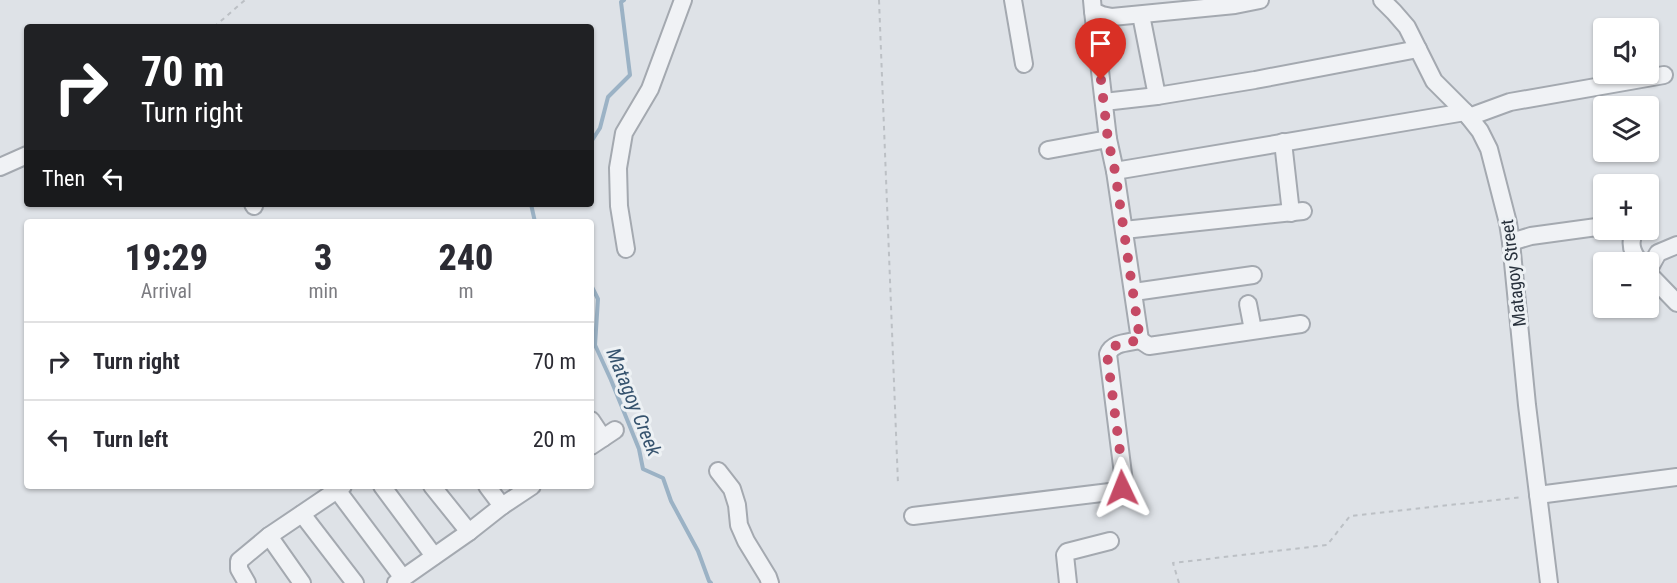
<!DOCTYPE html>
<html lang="en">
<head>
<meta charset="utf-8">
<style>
  :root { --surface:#fff; --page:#f2f2f3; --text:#2b2b33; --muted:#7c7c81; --line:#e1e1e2 }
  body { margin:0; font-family:"Roboto Condensed",sans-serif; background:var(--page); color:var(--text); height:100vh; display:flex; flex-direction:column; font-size:22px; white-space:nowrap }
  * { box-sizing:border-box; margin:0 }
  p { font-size:20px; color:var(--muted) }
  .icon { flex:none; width:33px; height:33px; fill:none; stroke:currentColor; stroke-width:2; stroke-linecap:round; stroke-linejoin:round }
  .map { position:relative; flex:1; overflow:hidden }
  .sheet { position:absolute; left:24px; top:219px; width:570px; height:270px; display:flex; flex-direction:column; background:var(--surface); border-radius:6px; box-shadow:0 2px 4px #0004 }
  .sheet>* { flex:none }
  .guide { position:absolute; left:24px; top:24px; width:570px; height:183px; border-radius:6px; box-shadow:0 2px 4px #0004; background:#202124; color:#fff; overflow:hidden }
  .tools { position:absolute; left:1593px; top:18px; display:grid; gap:12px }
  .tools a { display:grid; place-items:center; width:66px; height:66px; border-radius:6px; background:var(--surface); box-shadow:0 2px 4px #0004; font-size:30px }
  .pin { position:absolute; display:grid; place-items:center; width:51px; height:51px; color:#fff; margin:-62px -26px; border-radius:50% 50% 50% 0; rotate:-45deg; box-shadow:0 0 6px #0007 }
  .pin .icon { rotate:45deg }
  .me { position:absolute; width:66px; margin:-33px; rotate:358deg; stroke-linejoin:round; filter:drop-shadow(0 0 4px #0008) }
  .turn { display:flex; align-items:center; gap:21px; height:126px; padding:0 18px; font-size:27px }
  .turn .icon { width:78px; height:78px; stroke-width:2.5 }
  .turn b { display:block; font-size:42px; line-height:51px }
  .then { display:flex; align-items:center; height:57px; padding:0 18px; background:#0003; gap:12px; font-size:22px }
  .eta { display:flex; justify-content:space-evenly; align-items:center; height:102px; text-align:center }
  .eta b { font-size:36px; font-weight:800; line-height:42px }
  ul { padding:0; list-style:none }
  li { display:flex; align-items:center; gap:18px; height:78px; padding:0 18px; border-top:2px solid var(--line) }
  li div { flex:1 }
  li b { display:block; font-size:22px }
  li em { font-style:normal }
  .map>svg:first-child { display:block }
</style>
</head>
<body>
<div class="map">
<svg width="1677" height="583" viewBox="0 0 1677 583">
  <rect width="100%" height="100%" fill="#dee2e7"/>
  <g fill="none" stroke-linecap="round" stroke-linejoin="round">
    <g stroke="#9bb2c5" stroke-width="4">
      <polyline points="591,142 600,128 608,97 630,75 621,2 624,0"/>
      <polyline points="531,204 535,222"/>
      <polyline points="591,285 598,299 595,345 611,380 639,449 643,469 663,478 671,501 698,551 709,581 711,583"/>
    </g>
    <defs>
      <g id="minor">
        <polyline points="1013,0 1024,64"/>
        <polyline points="1092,0 1093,11 1102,15 1112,17 1235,5 1260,0"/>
        <polyline points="1382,0 1394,12 1407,27 1434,81 1465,112 1480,131 1489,149 1508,223 1511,242 1527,405 1549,583"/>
        <polyline points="1093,11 1108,139 1115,171"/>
        <polyline points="1141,15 1157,96 1255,80 1418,49"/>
        <polyline points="1104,102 1157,96"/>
        <polyline points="1469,117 1510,102 1664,75"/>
        <polyline points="1283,142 1291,213"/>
        <polyline points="1048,150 1108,139"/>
        <polyline points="0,167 27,155"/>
        <polyline points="253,204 254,206"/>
        <polyline points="1124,230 1303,211"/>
        <path d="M1635,230C1629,242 1631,252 1640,262"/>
        <polyline points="1511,242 1531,236 1604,226"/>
        <polyline points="626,249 619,206 618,168 624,133 650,89 683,0"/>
        <polyline points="1648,271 1658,253 1677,245"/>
        <polyline points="1648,273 1677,303"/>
        <polyline points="1134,292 1253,275"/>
        <polyline points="1248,304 1253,330"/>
        <polyline points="1140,340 1149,346 1301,324"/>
        <polyline points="591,420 603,438"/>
        <polyline points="591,446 615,430"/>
        <polyline points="718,471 732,489 737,505 739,525 746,541 768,577 770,583"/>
        <polyline points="382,486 434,556"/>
        <polyline points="432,486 469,532"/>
        <polyline points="487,486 502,506"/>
        <polyline points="337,490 403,578"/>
        <polyline points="1538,495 1677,477"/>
        <polyline points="302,514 355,583"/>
        <path d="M913,516L1118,491L1122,488L1124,482L1108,354C1113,342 1128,343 1140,340L1115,171L1465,112"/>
        <polyline points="269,536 302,583"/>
        <polyline points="247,583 239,569 239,561 269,536 343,486"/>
        <polyline points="396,583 469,532 502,506 532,486"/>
        <polyline points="1068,583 1065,555 1067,552 1110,541"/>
      </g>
    </defs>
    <use href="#minor" stroke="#a4a9b0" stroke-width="20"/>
    <g stroke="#bcc0c5" stroke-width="2" stroke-dasharray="4.5 4.5" stroke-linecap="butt">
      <polyline points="879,0 898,484"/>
      <polyline points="214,27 245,0"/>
      <polyline points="1179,583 1173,563 1327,545 1350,516 1523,497"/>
    </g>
    <use href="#minor" stroke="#f0f2f5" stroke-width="16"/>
  </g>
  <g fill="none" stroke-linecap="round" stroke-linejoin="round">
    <path stroke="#c54a65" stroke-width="10" stroke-dasharray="0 18" d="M1101,80L1108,140L1115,171L1140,340C1128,343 1113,342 1107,354L1124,482L1122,488"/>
  </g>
  <g text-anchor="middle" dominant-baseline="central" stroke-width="6" stroke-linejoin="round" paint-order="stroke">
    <g font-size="18" fill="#28313c" stroke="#edf1f4">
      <text transform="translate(1513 273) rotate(-97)">Matagoy Street</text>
    </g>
    <g font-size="20" font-style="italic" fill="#35526d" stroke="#edf1f4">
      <text transform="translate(634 402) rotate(68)">Matagoy Creek</text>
    </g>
  </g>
</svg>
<div class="tools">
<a><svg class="icon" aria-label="sound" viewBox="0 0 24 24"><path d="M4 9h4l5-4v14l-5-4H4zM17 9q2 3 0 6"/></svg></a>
<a><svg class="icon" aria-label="layers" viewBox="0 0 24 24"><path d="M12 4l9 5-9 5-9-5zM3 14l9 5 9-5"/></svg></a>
<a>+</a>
<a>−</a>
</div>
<div class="pin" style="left:1101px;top:80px;background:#d93025"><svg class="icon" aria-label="arrive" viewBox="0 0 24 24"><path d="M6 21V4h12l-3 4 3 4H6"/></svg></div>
<svg class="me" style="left:1122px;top:488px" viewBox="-20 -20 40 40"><path d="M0-17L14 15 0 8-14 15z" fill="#c54a65" stroke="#fff" stroke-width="4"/></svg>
<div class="guide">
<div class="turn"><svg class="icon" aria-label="right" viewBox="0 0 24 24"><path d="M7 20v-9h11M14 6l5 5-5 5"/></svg><div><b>70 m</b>Turn right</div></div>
<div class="then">Then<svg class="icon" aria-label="left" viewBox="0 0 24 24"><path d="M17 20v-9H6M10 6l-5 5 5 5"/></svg></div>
</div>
<section class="sheet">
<div class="eta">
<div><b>19:29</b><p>Arrival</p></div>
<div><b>3</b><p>min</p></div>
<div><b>240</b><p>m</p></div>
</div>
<ul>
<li><svg class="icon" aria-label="right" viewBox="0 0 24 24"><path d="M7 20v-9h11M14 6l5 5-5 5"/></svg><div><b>Turn right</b></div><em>70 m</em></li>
<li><svg class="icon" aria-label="left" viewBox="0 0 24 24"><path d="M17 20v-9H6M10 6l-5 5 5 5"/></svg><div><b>Turn left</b></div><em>20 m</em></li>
</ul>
</section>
</div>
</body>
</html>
